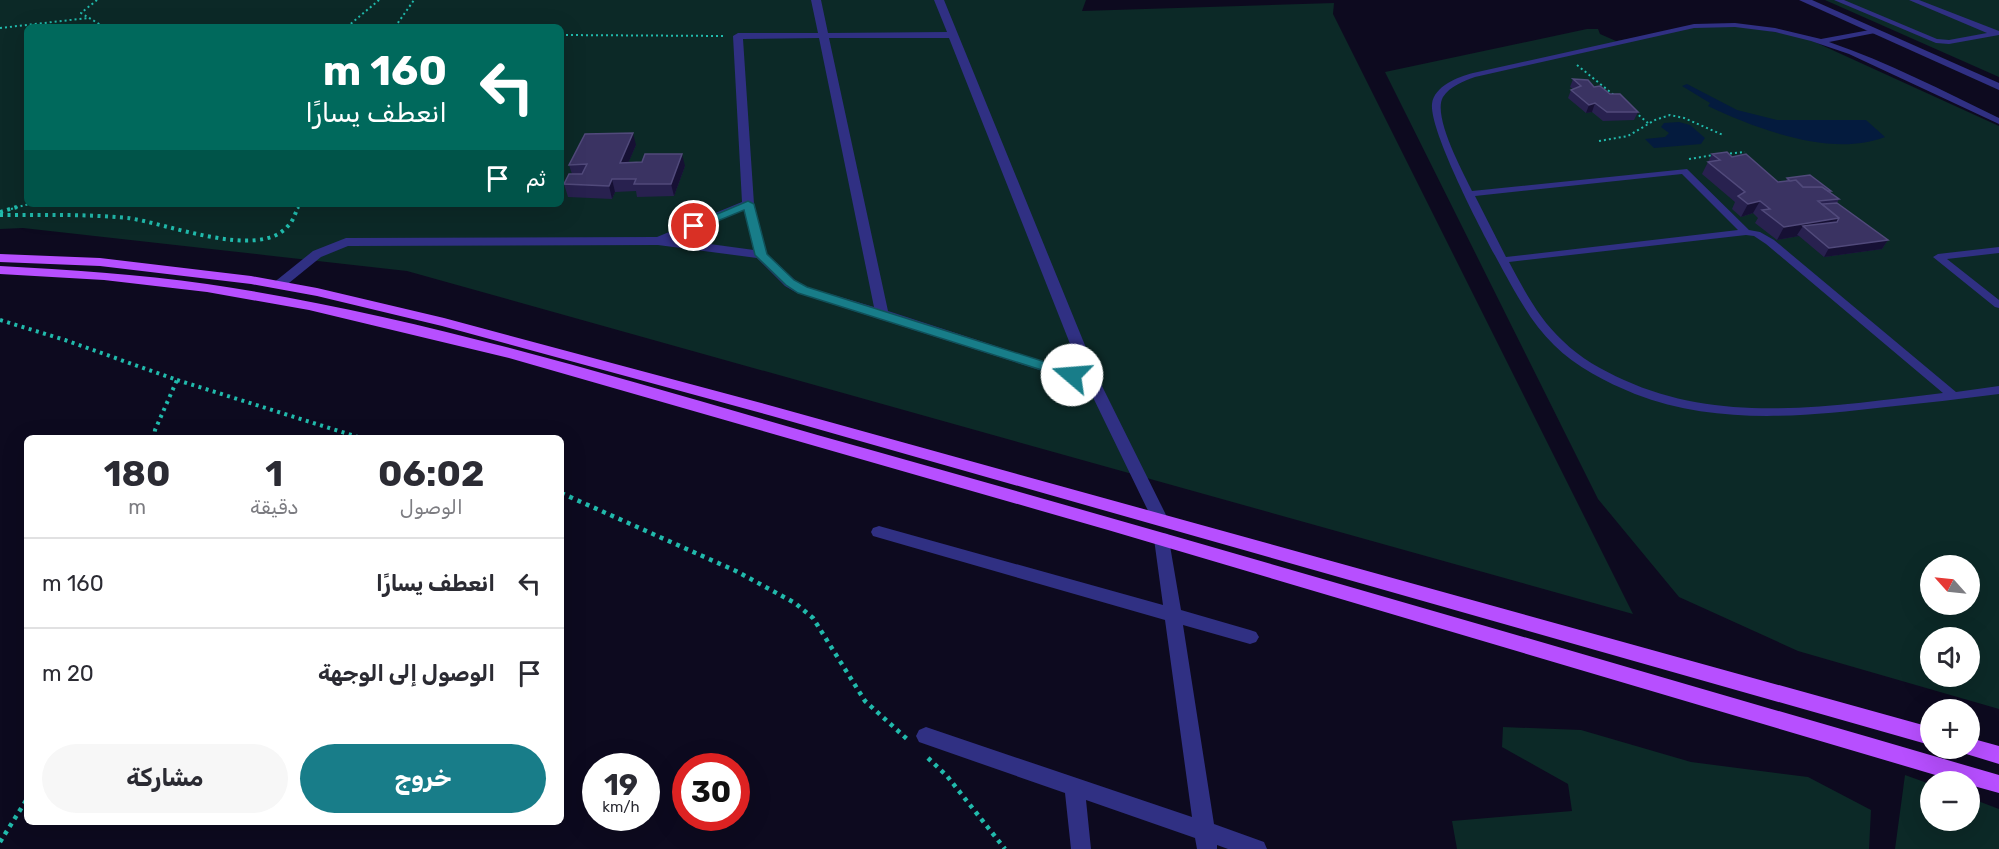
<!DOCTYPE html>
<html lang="ar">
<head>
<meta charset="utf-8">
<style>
  :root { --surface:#fff; --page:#f7f7f7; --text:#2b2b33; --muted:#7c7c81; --line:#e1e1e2; --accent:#187d89 }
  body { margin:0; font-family:Rubik,Cairo,sans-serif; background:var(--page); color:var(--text); direction:rtl; height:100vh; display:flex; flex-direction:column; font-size:22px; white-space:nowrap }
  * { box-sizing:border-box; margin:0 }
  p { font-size:20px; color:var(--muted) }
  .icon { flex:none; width:33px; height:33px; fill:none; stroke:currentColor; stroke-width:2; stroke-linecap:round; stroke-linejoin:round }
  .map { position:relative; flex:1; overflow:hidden; direction:ltr }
  .side { position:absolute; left:24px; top:435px; width:540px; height:390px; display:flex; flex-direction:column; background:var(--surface); border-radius:9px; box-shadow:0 6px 24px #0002; direction:rtl }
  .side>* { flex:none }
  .top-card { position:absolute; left:24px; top:24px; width:540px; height:183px; border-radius:9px; box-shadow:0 6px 24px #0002; direction:rtl; background:#00695c; color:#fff; overflow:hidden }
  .needle { width:39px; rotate:297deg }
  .buttons { position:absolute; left:1920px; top:555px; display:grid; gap:12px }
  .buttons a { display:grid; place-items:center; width:60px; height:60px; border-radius:50%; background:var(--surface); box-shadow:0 6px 24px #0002; font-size:30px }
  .speed { position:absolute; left:582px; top:753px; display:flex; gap:12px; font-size:30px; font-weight:700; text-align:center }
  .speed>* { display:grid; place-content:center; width:78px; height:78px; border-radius:50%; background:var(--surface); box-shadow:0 6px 24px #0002; line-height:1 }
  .speed small { font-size:15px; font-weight:400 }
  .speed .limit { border:9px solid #d22; background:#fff; color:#111 }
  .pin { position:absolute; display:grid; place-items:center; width:51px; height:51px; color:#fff; margin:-26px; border:3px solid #fff; border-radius:50%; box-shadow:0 2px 6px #0007 }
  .me { position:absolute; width:66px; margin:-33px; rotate:288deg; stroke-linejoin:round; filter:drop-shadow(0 0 4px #0008) }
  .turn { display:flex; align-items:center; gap:21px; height:126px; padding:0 18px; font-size:27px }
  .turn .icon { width:78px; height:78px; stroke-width:2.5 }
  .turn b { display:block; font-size:42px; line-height:51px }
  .then { display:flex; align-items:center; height:57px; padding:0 18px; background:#0003; gap:12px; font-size:22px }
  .eta { display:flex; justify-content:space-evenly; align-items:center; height:102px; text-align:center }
  .eta b { font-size:36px; font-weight:700; line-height:42px }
  .cta { display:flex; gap:12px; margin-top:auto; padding:12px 18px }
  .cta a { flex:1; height:69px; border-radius:36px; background:var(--accent); color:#fff; font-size:24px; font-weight:700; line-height:69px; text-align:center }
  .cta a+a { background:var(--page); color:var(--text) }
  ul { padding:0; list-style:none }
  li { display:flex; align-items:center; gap:18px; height:90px; padding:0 18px; border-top:2px solid var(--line) }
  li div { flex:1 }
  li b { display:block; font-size:22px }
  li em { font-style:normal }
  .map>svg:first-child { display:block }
</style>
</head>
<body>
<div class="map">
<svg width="1999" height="849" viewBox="0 0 1999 849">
  <rect width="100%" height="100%" fill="#0d0a1f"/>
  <g fill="#0c2927" fill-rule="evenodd">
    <path d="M0,0H1086L1082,11L1334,3L1333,14L1633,614L407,271L23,228L0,229ZM27,27H561V204H27Z"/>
    <polygon points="1825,0 1999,0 1999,77"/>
    <path d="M1700,26L1750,27L1806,38L1999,126V709L1798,651L1679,597L1598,499L1385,72L1587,29H1598L1600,34L1616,41ZM1930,566H1970V604H1930ZM1930,638H1970V676H1930Z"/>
    <polygon points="1503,727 1581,730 1691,762 1808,777 1871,810 1869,849 1457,849 1452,821 1572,811 1568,784 1502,747"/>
    <polygon points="1905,775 1930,784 1930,820 1970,820 1970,798 1999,809 1999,849 1895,849"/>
  </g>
  <g fill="#041b3e">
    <path d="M1687,84L1737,110L1777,120H1866L1885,137C1831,158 1757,129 1708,106L1710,103L1682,86Z"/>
    <polygon points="1679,122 1690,125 1705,138 1701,144 1654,148 1645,139 1665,137 1669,133 1661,127 1664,123"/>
  </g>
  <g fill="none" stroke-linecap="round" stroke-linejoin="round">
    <g stroke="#21baac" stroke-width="2" stroke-dasharray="2 3" stroke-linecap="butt">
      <polyline points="97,0 81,13 104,27"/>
      <polyline points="347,27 379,0"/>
      <polyline points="395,27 414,0"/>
      <polyline points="0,28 88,18"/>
      <polyline points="561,35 725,36"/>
      <polyline points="1577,65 1615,96"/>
      <polyline points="1635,112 1648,123"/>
      <polyline points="1599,141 1628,136 1655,120 1670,115 1684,118 1723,135"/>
      <polyline points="1725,154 1745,152"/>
      <polyline points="1689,159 1714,155"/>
      <polyline points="11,209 29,204"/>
      <polyline points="298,209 300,204"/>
    </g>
    <g stroke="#21baac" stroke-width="4" stroke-dasharray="3 4.5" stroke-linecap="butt">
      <polyline points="0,212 17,207"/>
      <path d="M0,215C43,215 86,214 128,218C166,223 257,260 287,227C293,222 295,214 298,207"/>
      <polyline points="0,320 65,340 177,380 155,430 154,438"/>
      <polyline points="177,380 361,438"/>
    </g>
    <g stroke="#21baac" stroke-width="4.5" stroke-dasharray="4 5" stroke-linecap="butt">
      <polyline points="561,493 736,571 795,603 813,618 865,701 907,739"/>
      <polyline points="928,758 947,776 1005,849"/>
      <polyline points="0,842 27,799"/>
    </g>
    <g fill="#303083" fill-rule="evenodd">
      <polygon points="1834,0 1844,0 1937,39 1949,40 1987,33 1909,0 1919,0 1999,31 1999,35 1949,44 1936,43"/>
      <path d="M1735,23L1775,28L1821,39L1875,29V33L1829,42C1888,62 1943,91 1999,118V124L1849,54L1811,41L1775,32L1735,27L1694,28L1475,77C1464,81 1450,86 1443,97C1432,116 1463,172 1472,191L1687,169L1749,230L1760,232L1774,240L1956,392L1999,386V394C1961,399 1924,403 1886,407C1801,417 1716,425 1635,394C1606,382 1576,367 1554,345C1542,333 1532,320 1523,305C1503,273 1429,136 1432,104C1434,86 1458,77 1473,73L1694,24ZM1682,174L1738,230L1506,257L1475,196ZM1746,235L1754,236L1766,244L1943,393C1837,405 1725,426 1624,380C1602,370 1580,358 1563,341C1539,319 1524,290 1509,262Z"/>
      <polygon points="1999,247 1999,253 1947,259 1999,300 1999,308 1995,307 1933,257 1938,254"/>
    </g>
    <g fill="#303083" fill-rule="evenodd">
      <path d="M811,0H821L828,33L947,32L934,0H944L1100,382L1168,519L1166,523L1160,525L1154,523L1087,385L797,293L785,286L757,258L658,245L348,246L321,257L284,287L279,288L272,284L313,251L346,238L657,237L742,202L733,36L738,33H818ZM819,38L874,307L807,287L795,280L767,254L754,204L743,39ZM829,38H949L1082,374L888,311ZM744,210L754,250L673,239Z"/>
      <polygon points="879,526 1163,605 1154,539 1156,534 1162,533 1168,534 1181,610 1250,630 1256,632 1259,637 1256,642 1250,644 1183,625 1214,824 1264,842 1267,849 1228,849 1217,845 1217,849 1197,849 1195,838 1086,800 1091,849 1071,849 1065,793 919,742 916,736 919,730 926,727 1192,817 1165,620 873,536 871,532 873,528"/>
    </g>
    <polygon fill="#303083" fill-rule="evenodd" points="1799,0 1812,0 1999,83 1999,90"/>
    <g fill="#b74fff" fill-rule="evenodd">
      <polygon points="0,254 100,258 251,276 317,288 444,318 772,406 1930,727 1930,745 772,416 442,326 317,296 251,284 100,266 0,262"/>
      <path d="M0,266C69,270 138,274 207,284C433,317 652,389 871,450C1248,556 1623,666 1999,775V793L1970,785V782H1959L1108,530L509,358L309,310L207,292L104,280L0,274Z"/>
      <polygon points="1970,738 1999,746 1999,764 1963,753 1961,748 1970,748"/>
    </g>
  </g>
  <g fill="#28214f">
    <polygon points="1573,79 1594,87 1610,94 1638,112 1634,120 1603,121 1592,112 1586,113 1568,98 1571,90 1573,89 1570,87"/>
    <polygon points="636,145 628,163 685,166 674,196 637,197 636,191 615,192 612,199 568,197 564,184 572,174 569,165"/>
    <polygon points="1712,154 1732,157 1778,182 1786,181 1787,178 1831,191 1830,193 1839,199 1837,203 1888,240 1882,249 1824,257 1799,236 1777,240 1755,223 1758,218 1753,213 1741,217 1732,209 1735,202 1702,174"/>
  </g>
  <g fill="#161034">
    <polygon points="1595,103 1592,112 1586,113 1589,105"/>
    <polygon points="633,133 636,145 623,175 620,163"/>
    <polygon points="682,154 685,166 674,196 671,184"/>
    <polygon points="612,179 615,192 612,199 609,186"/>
    <polygon points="1760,201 1753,213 1741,217 1748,204"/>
    <polygon points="1839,218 1831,231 1803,226 1797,235 1799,236 1777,240 1784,227"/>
    <polygon points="1888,240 1882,249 1824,257 1829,248"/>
  </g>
  <g fill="#3a3362" stroke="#514a7b" stroke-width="1.5">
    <polygon points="1573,79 1588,80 1594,87 1600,86 1610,94 1620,94 1638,112 1607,112 1595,103 1589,105 1571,90 1581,86"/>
    <polygon points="633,133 620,163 642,162 645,154 682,154 671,184 634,184 636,179 612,179 609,186 564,184 569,174 582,174 587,164 569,165 585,134"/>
    <polygon points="1727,152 1732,157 1746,154 1778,182 1796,180 1803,187 1822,187 1839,199 1818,201 1839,218 1784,227 1762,210 1770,209 1760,201 1748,204 1738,196 1745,192 1708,162 1720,160 1712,154"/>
    <polygon points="1810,175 1831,191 1828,191 1822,187 1803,187 1796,180 1790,181 1787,178"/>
    <polygon points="1837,203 1888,240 1829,248 1803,226 1837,222 1839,218 1822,204"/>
  </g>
  <polygon fill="#187d89" stroke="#105159" stroke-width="1.5" points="748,201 754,204 767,254 794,280 807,287 1077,372 1079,375 1072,379 1067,378 798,293 786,285 755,255 744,210 698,229 694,230 689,226"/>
</svg>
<div class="buttons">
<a><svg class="needle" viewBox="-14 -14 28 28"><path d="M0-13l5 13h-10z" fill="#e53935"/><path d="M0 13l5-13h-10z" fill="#7c7c81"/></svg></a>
<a><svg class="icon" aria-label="sound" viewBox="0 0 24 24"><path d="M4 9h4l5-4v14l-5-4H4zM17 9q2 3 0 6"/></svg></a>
<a>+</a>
<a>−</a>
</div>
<div class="speed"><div>19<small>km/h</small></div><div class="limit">30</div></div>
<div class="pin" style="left:694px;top:226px;background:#d93025"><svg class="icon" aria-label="arrive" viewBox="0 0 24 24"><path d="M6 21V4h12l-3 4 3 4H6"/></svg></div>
<svg class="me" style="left:1072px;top:375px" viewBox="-20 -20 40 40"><circle r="19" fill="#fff"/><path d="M0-13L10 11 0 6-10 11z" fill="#187d89"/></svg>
<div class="top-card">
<div class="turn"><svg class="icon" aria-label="left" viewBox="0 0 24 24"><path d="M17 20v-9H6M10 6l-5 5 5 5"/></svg><div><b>160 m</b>انعطف يسارًا</div></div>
<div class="then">ثم<svg class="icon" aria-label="arrive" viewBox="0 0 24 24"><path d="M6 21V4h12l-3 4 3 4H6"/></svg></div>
</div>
<section class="side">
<div class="eta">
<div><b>06:02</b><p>الوصول</p></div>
<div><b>1</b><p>دقيقة</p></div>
<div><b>180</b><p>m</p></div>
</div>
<ul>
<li><svg class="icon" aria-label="left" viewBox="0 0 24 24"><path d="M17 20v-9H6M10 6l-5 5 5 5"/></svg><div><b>انعطف يسارًا</b></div><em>160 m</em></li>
<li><svg class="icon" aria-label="arrive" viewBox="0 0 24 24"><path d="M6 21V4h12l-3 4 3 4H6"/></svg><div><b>الوصول إلى الوجهة</b></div><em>20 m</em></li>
</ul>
<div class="cta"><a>خروج</a><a>مشاركة</a></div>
</section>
</div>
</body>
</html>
